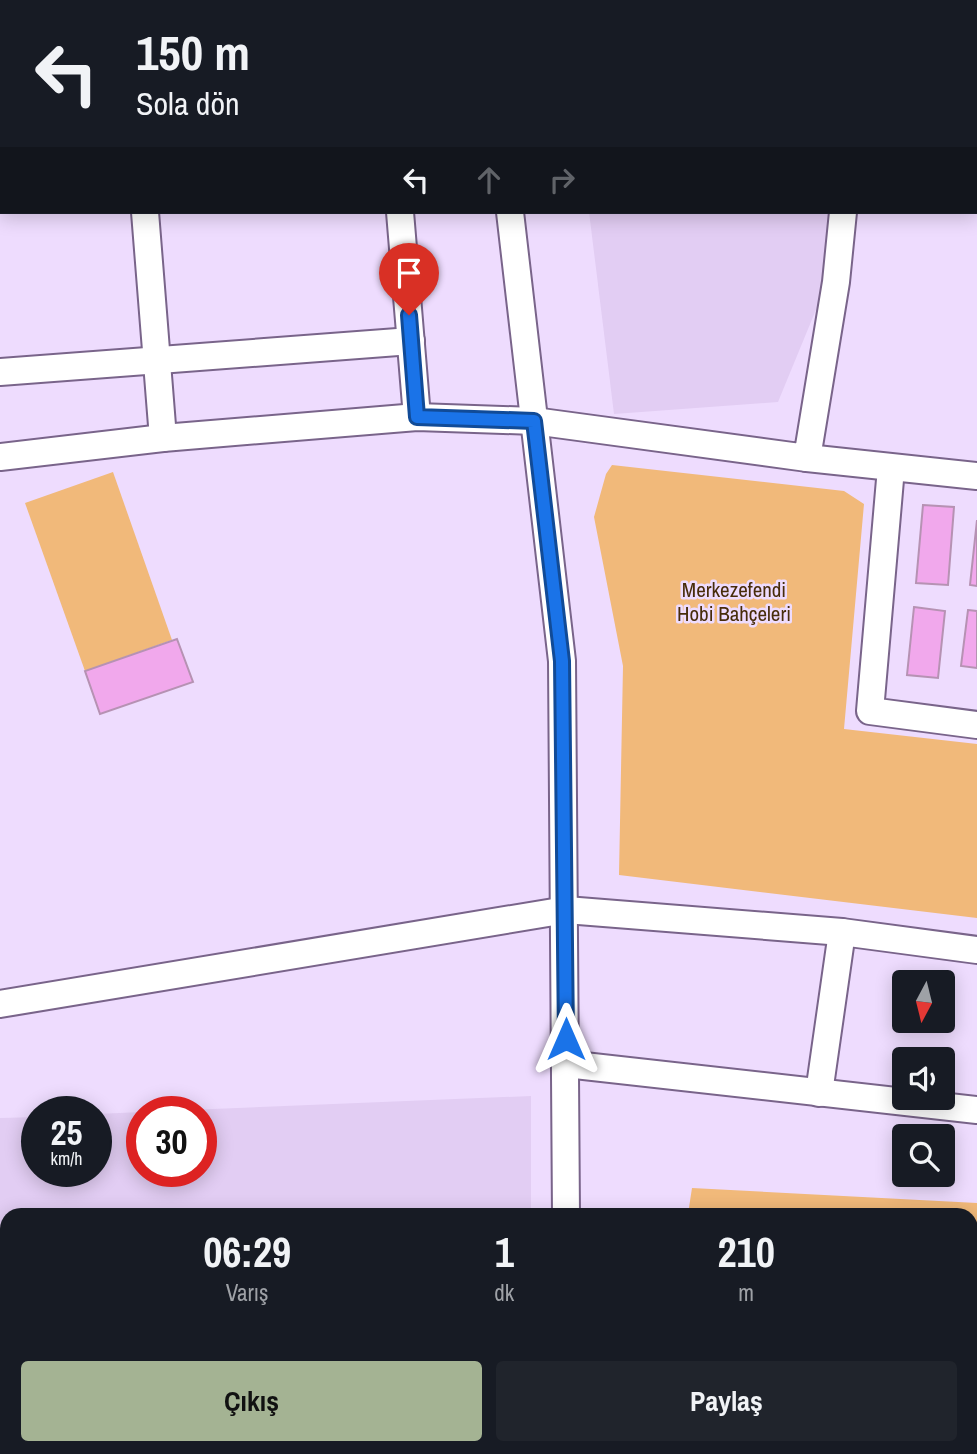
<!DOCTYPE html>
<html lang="tr">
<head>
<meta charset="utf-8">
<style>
  :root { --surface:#171b24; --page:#20242c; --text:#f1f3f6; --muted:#9ea1a6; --accent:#a4b393 }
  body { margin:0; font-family:"Archivo Narrow",sans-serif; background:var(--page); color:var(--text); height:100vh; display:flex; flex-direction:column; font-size:26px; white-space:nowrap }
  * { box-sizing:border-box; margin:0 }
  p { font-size:23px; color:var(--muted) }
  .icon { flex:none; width:38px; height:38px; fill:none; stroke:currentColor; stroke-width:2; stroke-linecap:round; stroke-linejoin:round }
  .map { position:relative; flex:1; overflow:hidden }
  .panel { position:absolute; left:0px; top:1208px; width:978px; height:247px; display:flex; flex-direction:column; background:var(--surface); border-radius:21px 21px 0 0; box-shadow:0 4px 18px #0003 }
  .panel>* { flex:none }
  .hud { position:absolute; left:0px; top:0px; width:978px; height:214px; box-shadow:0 4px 18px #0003; background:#171b24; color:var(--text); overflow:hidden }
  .needle { width:46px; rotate:187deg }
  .buttons { position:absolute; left:892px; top:970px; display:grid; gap:14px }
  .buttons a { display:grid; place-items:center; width:63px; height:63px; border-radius:7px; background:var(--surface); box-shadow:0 4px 18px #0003; font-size:35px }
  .speed { position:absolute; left:21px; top:1096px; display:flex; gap:14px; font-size:35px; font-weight:700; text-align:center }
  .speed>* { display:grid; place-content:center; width:91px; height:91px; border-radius:50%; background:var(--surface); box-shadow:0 4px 18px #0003; line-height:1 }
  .speed small { font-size:18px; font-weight:400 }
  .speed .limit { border:10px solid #d22; background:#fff; color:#111 }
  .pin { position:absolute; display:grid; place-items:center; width:60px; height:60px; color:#fff; margin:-72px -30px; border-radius:50% 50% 50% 0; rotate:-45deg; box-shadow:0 0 7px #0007 }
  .pin .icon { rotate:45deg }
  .me { position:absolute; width:77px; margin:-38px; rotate:0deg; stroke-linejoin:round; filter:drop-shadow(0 0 5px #0008) }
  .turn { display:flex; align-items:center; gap:24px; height:147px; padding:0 21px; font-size:32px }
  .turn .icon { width:91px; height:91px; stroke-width:2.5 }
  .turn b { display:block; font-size:49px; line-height:60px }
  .lanes { display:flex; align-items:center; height:66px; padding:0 21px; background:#0003; justify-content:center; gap:35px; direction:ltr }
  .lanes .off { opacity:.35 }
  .eta { display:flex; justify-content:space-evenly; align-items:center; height:119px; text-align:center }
  .eta b { font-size:42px; font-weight:700; line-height:49px }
  .action { display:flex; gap:14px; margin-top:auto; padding:14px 21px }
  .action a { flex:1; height:80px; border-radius:7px; background:var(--accent); color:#111; font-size:28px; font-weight:700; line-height:80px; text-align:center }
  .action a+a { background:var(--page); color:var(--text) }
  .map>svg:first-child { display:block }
</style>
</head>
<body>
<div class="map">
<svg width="977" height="1454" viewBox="0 0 977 1454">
  <rect width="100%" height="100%" fill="#eedcfe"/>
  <g fill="#e2cdf3">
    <polygon points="589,212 847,212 850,227 778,402 614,414"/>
    <polygon points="531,1096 531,1214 7,1214 7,1447 531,1447 531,1454 0,1454 0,1118 37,1117 37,1171 96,1171 96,1114 142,1112 142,1171 201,1171 201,1111 163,1111"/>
  </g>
  <g fill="#f1b97a">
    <polygon points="612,465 844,491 864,504 844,729 977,744 977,918 619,875 623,666 594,517 606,474"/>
    <polygon points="113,472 172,640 85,671 25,503"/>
    <polygon points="692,1188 977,1203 977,1454 655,1454 656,1447 971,1447 971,1214 688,1214"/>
  </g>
  <g fill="#f1a8ec" stroke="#b692b3" stroke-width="2">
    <polygon points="923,505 954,507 948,585 916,583"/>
    <polygon points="977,520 977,586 970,585"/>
    <polygon points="914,607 945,611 938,678 907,675"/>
    <polygon points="968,610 977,611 977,668 961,666"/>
    <polygon points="177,639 193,682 100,714 85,671"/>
    <polygon points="7,1371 7,1439 0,1428 0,1376"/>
    <polygon points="13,1447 152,1447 142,1454 17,1454"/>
  </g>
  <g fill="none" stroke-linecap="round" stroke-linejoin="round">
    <defs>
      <g id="minor">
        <polyline points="129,0 129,2"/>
        <polyline points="382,0 383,2"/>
        <polyline points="470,0 471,2"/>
        <polyline points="865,2 865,0"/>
        <polyline points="145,212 163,438"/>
        <polyline points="400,212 417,417"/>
        <polyline points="510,212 562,661 566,1214"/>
        <polyline points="0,372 411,341"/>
        <polyline points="0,457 163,438 417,417 534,421 807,458 836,282 843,212"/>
        <polyline points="807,458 977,476"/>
        <polyline points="891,468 870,711 977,725"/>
        <polyline points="0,1004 566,910 842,932 977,950"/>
        <polyline points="566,1064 977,1110"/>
        <polyline points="819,1093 842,932"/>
        <polyline points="566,1447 566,1454"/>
      </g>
    </defs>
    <use href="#minor" stroke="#79648a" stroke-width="30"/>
    <use href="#minor" stroke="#fff" stroke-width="26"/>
  </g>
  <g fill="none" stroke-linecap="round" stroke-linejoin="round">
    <defs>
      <polyline id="route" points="409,315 417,417 534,421 562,661 566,1039"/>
    </defs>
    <use href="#route" stroke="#114b97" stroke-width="18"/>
    <use href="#route" stroke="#1a73e8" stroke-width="12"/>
  </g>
  <g text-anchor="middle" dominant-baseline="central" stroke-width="5" stroke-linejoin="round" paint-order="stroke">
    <g font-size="21" fill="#472c0a" stroke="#eedcfe">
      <text x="734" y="589">Merkezefendi<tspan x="734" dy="24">Hobi Bahçeleri</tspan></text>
    </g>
  </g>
</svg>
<div class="buttons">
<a><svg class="needle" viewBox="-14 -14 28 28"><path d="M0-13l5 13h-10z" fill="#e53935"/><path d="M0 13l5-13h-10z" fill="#9ea1a6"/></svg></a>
<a><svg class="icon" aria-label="sound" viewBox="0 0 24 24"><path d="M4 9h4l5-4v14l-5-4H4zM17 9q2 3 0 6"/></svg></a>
<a><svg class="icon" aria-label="search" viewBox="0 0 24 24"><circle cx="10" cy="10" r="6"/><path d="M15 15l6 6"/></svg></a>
</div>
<div class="speed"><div>25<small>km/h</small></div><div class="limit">30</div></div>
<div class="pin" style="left:409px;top:315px;background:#d93025"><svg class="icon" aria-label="arrive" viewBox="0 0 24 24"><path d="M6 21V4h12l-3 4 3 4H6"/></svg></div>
<svg class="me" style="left:566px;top:1039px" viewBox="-20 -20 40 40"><path d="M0-17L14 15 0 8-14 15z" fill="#1a73e8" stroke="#fff" stroke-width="4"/></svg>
<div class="hud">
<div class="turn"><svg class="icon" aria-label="left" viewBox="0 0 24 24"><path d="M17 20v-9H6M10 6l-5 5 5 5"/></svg><div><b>150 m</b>Sola dön</div></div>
<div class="lanes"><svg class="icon" aria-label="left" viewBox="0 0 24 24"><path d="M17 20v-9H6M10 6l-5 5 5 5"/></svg><svg class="icon off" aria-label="ahead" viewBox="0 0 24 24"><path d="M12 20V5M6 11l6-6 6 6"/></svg><svg class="icon off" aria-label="right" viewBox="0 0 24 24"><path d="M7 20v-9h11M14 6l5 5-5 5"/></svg></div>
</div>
<section class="panel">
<div class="eta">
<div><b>06:29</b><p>Varış</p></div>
<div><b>1</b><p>dk</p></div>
<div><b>210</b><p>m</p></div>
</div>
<div class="action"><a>Çıkış</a><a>Paylaş</a></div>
</section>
</div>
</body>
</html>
